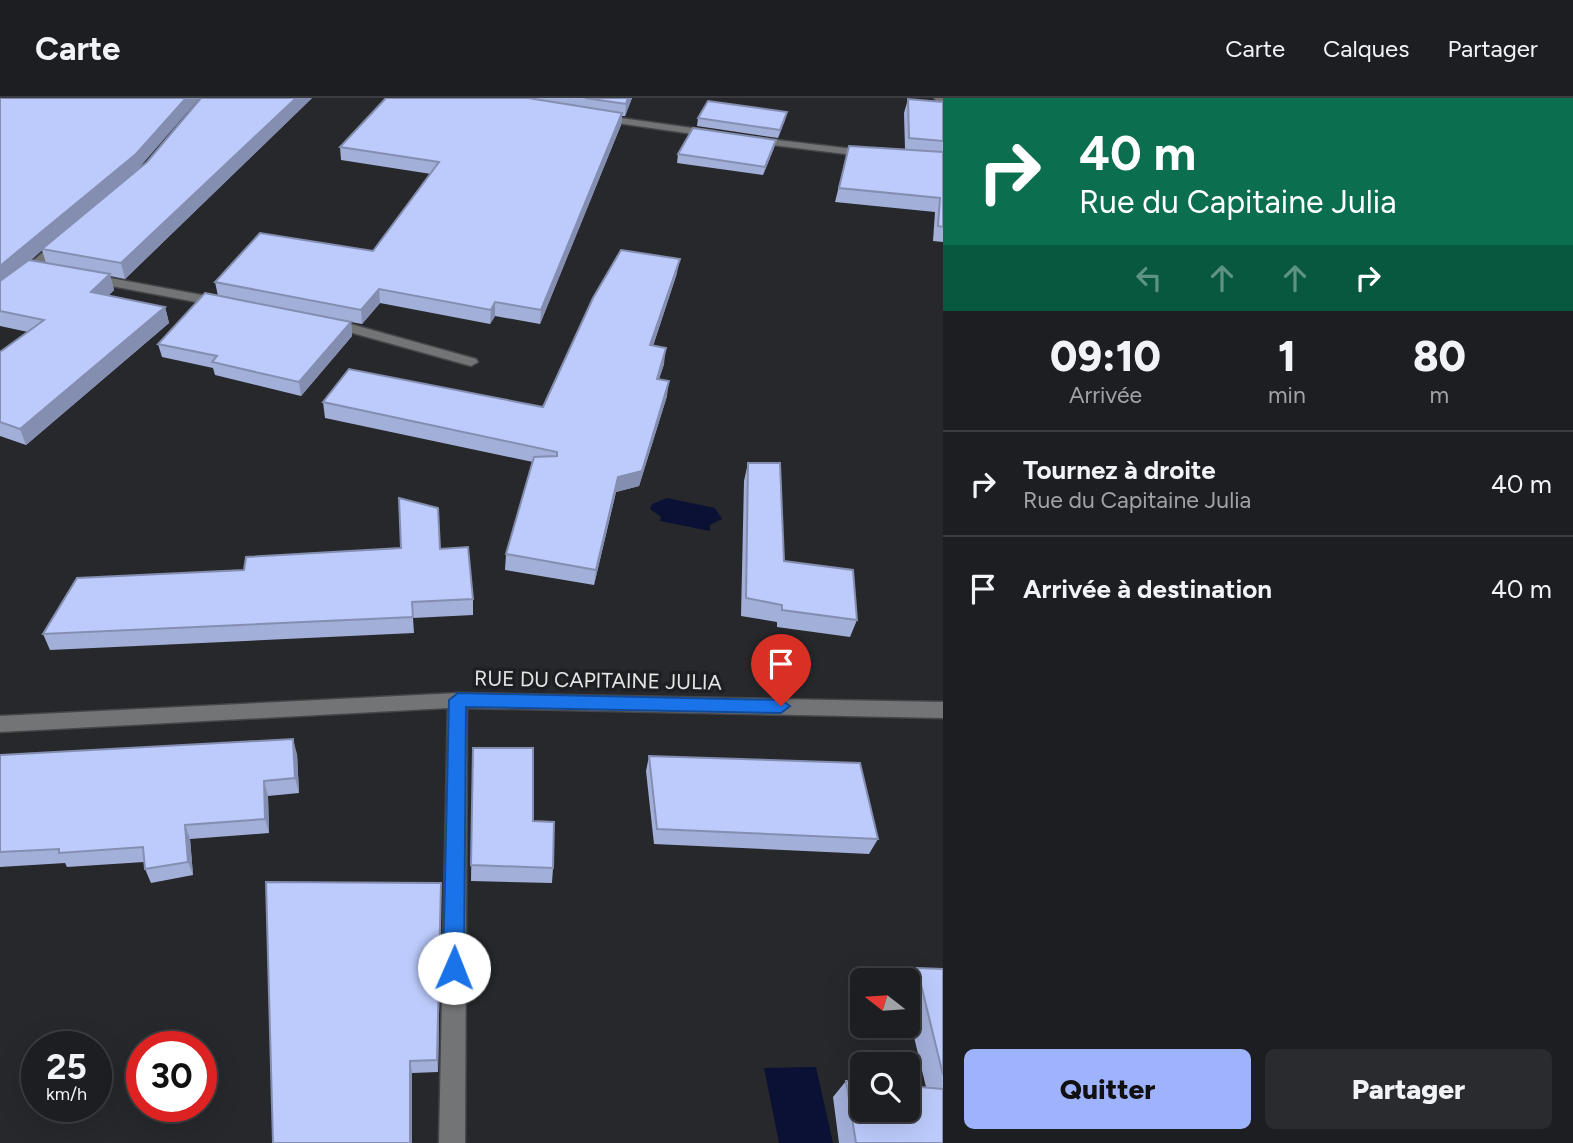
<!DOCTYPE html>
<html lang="fr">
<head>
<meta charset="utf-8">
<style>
  :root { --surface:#1d1e21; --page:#2a2b2e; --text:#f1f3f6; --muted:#a0a2a5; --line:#3b3c3f; --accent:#9fb3fd }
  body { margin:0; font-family:Figtree,sans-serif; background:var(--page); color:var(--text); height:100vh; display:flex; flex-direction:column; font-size:26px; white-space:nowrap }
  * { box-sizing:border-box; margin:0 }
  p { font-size:23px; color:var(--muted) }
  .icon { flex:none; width:38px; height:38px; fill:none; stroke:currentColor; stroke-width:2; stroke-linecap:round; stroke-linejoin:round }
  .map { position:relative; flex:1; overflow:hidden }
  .details { display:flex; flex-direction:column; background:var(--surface); width:630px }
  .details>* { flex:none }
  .top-card { background:#0b6e4f; color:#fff; overflow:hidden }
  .needle { width:46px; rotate:287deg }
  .tools { position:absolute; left:850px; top:870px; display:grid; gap:14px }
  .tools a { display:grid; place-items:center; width:70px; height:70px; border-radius:10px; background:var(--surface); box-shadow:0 7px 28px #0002,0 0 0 2px var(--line); font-size:35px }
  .speed { position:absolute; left:21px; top:933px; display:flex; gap:14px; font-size:35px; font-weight:700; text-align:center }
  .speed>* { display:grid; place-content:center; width:91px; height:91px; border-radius:50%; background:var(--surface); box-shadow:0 7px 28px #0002,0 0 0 2px var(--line); line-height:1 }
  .speed small { font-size:18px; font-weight:400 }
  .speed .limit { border:10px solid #d22; background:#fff; color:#111 }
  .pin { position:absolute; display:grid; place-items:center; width:60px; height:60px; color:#fff; margin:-72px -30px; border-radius:50% 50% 50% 0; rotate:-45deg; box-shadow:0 0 7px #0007 }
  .pin .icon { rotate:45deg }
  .me { position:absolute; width:77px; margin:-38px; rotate:1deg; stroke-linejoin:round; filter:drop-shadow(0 0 5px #0008) }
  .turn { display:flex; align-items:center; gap:24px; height:147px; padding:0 21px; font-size:32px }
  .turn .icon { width:91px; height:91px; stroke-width:2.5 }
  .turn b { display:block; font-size:49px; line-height:60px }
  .lanes { display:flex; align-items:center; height:66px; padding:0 21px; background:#0003; justify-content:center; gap:35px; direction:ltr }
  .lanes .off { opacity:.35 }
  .eta { display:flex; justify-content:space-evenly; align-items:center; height:119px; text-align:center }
  .eta b { font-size:42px; font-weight:800; line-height:49px }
  .button { display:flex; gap:14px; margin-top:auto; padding:14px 21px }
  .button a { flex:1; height:80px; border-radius:10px; background:var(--accent); color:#111; font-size:28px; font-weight:800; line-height:80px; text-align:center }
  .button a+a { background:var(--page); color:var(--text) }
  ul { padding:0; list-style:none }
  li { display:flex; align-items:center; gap:21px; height:105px; padding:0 21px; border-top:2px solid var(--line) }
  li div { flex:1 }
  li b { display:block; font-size:26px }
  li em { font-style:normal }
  header { display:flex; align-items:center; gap:42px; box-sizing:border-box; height:98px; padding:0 35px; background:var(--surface); border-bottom:2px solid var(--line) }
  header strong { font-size:33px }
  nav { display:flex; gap:38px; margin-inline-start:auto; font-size:24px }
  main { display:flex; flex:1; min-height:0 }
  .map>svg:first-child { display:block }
</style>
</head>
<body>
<header>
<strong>Carte</strong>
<nav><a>Carte</a><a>Calques</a><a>Partager</a></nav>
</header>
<main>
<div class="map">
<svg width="943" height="1045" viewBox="0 0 943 1045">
  <rect width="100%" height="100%" fill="#27282c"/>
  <g fill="#0b1135">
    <polygon points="667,400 715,410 722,421 710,427 710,433 660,423 661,419 650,411 652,406"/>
    <polygon points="816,969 833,1045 779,1045 764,970"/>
  </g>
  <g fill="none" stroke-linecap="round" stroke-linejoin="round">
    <defs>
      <g id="minor">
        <polygon points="934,0 943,0 943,4 937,4"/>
        <polygon points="599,17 714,33 719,36 714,39 596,22 596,18"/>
        <polygon points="752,39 870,53 875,56 870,59 748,44 747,42"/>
        <polygon points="58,142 68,145 0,200 0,190"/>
        <polygon points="89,176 223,201 229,205 223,209 85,183 85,177"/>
        <polygon points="329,220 476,261 478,264 471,268 324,227 324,221"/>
        <polygon points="458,595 943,604 943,620 467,610 465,1045 439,1045 448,610 0,634 0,618"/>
      </g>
    </defs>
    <use href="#minor" stroke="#45464a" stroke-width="3"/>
    <use href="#minor" fill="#737476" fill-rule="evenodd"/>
  </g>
  <g fill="#a2afd9" fill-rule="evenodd">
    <path d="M0,0L139,70L147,64L201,0H312L125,181L110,178L114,192L108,198L165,209L169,225L26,347L0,338V254L28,234L0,228ZM42,152L46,165L31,162Z"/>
    <polygon points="386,0 632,0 625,18 622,18 621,27 540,226 495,218 490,226 380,205 362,226 351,224 352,238 301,298 215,277 213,270 162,259 158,246 218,198 215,184 373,153 431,76 341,62 340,49"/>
    <polygon points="908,1 943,4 943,144 933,143 935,114 835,104 849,48 905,51 904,15"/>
    <polygon points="698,20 785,22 778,40 697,28"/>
    <polygon points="774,50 763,77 677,65 678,56"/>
    <polygon points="677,175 653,248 664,266 659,281 667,298 639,388 616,394 594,487 505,472 506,456 533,364 325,320 323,304 543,309"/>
    <polygon points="748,365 784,463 857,522 850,539 777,529 777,524 741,518 744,383"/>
    <polygon points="440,451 473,501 473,517 413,520 414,535 50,552 43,536 244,472"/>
    <polygon points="473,650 533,723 553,770 552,785 471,783"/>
    <polygon points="297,656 299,695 268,698 269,735 190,741 193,777 151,785 145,771 144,764 67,769 65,765 0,769 0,657"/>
    <polygon points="649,658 878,741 869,756 654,746 646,673"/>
    <polygon points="441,800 438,974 412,975 273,1045"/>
    <polygon points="917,870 943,871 943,1045 839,1045 833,999 846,983 926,989 908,914 908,882"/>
  </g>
  <g fill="#848eb0">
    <polygon points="186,0 200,0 139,70 0,188 0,168"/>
    <polygon points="296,0 312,0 125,181 121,165"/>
    <polygon points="628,0 632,0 625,18 626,6"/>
    <polygon points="787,14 785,22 778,40 780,32"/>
    <polygon points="622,15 621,27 540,226 541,212"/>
    <polygon points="776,42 774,50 763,77 765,69"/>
    <polygon points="680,161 677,175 648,263 650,247"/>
    <polygon points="110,176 114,192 95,210 91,194"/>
    <polygon points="379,191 380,205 362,226 361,212"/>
    <polygon points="495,204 495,218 490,226 491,212"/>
    <polygon points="165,209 169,225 26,347 20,331"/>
    <polygon points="351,224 352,238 301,298 299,284"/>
    <polygon points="666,250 664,266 654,296 657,281"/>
    <polygon points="669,283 667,298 639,388 616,394 594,487 596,472 618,379"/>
    <polygon points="293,641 297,656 299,695 295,680"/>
    <polygon points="264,683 268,698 269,735 265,721"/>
    <polygon points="185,727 190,741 193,777 188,764"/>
    <polygon points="441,785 441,800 438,974 437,962"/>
    <polygon points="410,963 412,975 412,1045 410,1045"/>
  </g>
  <g fill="#bccbfc" stroke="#848eb0" stroke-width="2">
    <polygon points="0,0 186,0 136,56 0,168"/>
    <polygon points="201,0 296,0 121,165 42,151 147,64"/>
    <polygon points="386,0 528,0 622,15 541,212 495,204 491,212 379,191 361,212 215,184 260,135 373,153 439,64 340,49"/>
    <polygon points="585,0 628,0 626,6"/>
    <polygon points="908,1 943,4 943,43 909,40"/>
    <polygon points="708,3 787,14 780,32 698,20"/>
    <polygon points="693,30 776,42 765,69 678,56"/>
    <polygon points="849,48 943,54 943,129 938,128 940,100 839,90"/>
    <polygon points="621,152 680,161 650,247 666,250 657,281 669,283 642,373 618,379 596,472 506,456 534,359 557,358 557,354 323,304 349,271 543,309 593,200"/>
    <polygon points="29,162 110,176 91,194 165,209 20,331 0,324 0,254 44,222 0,213 0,183"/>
    <polygon points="205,195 351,224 299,284 212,264 217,258 158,246"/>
    <polygon points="748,365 780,365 784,463 853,472 857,522 782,512 782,507 746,500"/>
    <polygon points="399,400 438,410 440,451 468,449 473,501 412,504 413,519 43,536 77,480 244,472 246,459 401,450"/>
    <polygon points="293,641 295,680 264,683 265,721 185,727 188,764 145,771 143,749 59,755 59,751 0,754 0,657"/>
    <polygon points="473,650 533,650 533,723 554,724 553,770 471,767"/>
    <polygon points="649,658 860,665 878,741 657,731"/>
    <polygon points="266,784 441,785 437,962 410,963 410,1045 273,1045"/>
    <polygon points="917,870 943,871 943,977"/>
    <polygon points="846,983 863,984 863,1012 908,1012 908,988 943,991 943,1045 856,1045"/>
  </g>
  <polygon fill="#1a73e8" stroke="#114b97" stroke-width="2" points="458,595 781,602 790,608 781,615 466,609 464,870 461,877 454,880 446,877 443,870 449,602"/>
  <g text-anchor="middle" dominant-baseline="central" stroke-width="7" stroke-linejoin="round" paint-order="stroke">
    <g font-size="21" fill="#e4e5e7" stroke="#1e1f22">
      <text transform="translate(598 582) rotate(1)">RUE DU CAPITAINE JULIA</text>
    </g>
  </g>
</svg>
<div class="tools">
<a><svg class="needle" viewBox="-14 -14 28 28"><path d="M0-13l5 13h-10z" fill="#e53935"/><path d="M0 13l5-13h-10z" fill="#a0a2a5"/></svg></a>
<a><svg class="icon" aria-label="search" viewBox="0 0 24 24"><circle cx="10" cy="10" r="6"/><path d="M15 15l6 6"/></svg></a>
</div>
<div class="speed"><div>25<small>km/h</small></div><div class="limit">30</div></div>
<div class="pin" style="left:781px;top:608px;background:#d93025"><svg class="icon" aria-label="arrive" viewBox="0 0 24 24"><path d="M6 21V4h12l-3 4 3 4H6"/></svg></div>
<svg class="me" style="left:454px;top:870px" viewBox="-20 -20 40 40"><circle r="19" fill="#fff"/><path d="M0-13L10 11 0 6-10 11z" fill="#1a73e8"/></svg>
</div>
<section class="details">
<div class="top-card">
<div class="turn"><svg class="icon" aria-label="right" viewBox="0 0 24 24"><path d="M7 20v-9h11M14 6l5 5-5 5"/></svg><div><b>40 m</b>Rue du Capitaine Julia</div></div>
<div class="lanes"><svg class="icon off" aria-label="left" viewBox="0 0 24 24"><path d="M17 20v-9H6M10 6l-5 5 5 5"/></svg><svg class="icon off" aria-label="ahead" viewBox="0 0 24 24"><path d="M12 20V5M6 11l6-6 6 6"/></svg><svg class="icon off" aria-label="ahead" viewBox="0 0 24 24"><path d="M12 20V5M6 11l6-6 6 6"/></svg><svg class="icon" aria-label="right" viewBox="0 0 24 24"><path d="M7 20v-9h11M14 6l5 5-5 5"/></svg></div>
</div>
<div class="eta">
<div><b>09:10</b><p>Arrivée</p></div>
<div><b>1</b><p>min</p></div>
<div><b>80</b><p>m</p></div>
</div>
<ul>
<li><svg class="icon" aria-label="right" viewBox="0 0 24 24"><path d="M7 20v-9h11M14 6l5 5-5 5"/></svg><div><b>Tournez à droite</b><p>Rue du Capitaine Julia</p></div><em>40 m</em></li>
<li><svg class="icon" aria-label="arrive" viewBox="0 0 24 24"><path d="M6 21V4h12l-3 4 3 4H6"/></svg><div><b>Arrivée à destination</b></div><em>40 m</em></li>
</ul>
<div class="button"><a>Quitter</a><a>Partager</a></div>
</section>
</main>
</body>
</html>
